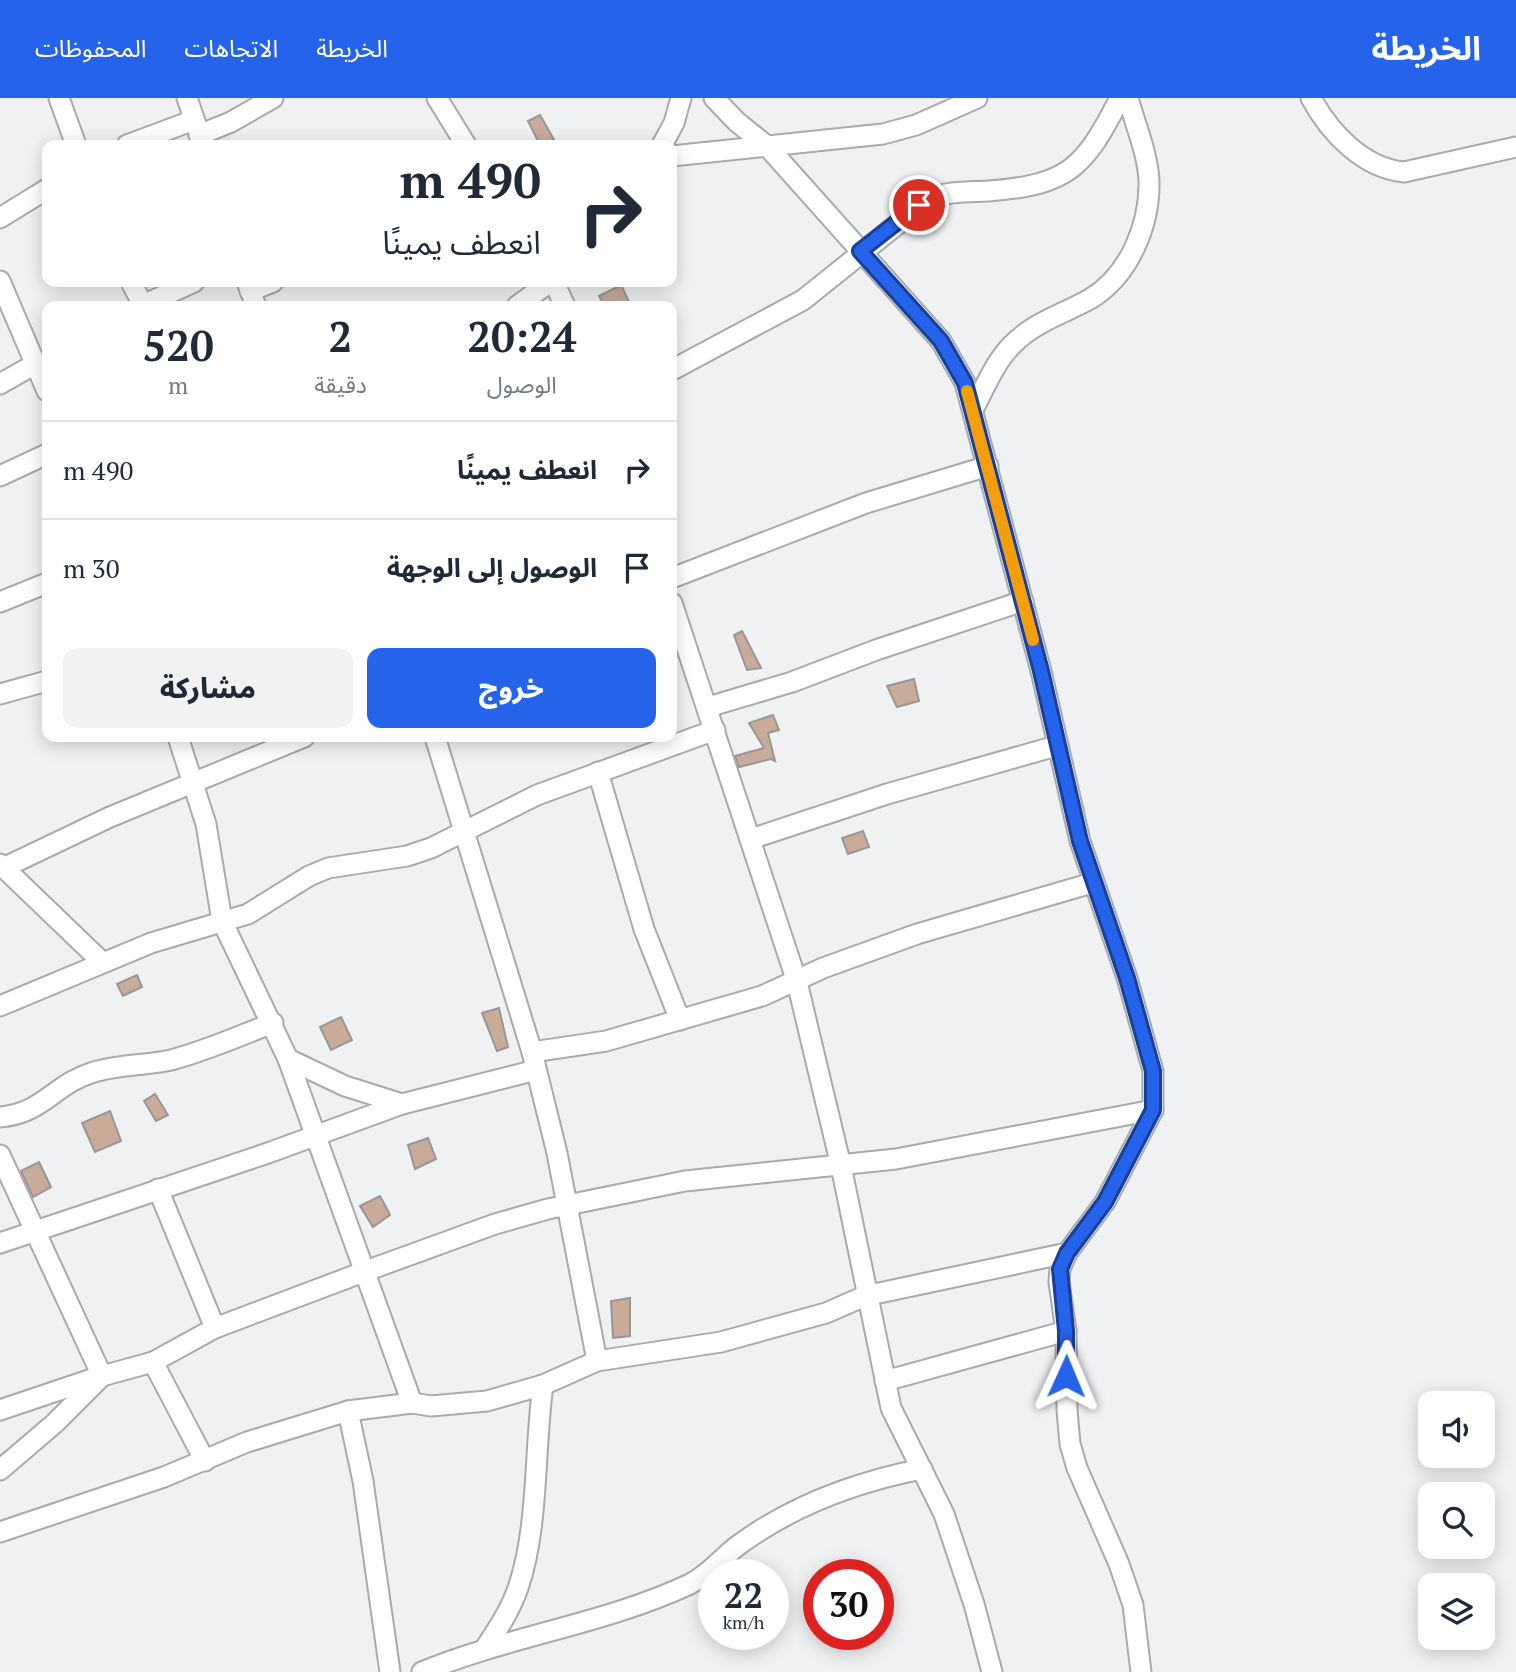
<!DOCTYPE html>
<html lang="ar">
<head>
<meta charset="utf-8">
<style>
  :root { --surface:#fff; --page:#f2f2f3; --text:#1f2937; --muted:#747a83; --line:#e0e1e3; --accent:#2563eb }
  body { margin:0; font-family:"PT Serif","Noto Sans Arabic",serif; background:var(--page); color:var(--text); direction:rtl; height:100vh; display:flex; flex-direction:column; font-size:26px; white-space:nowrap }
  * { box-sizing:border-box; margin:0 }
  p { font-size:23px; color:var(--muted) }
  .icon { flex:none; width:38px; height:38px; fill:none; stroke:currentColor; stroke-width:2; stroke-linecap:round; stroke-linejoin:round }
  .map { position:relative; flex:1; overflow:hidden; direction:ltr }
  .panel { position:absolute; left:42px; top:203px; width:635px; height:441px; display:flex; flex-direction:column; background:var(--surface); border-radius:14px; box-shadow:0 4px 18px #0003; direction:rtl }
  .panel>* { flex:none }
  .guide { position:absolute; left:42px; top:42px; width:635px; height:147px; border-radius:14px; box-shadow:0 4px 18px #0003; direction:rtl; background:#fff; color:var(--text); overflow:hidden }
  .buttons { position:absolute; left:1418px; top:1293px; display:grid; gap:14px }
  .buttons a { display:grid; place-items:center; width:77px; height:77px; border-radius:14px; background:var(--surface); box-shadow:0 4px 18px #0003; font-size:35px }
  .speed { position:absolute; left:698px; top:1461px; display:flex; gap:14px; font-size:35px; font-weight:700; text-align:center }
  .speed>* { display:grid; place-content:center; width:91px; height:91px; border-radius:50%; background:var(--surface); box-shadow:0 4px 18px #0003; line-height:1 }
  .speed small { font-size:18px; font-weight:400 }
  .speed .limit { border:10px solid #d22; background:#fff; color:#111 }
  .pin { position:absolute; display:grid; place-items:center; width:60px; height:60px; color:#fff; margin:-30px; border:4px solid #fff; border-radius:50%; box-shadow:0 2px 7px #0007 }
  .me { position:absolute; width:77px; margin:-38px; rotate:1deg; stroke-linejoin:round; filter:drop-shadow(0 0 5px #0008) }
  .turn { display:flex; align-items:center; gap:24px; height:147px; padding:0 21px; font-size:32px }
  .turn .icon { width:91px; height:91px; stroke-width:2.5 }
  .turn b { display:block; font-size:49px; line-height:60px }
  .eta { display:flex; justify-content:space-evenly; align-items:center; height:119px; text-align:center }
  .eta b { font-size:42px; font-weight:800; line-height:49px }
  .cta { display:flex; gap:14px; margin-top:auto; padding:14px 21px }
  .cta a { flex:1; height:80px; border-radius:14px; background:var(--accent); color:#fff; font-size:28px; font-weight:800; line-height:80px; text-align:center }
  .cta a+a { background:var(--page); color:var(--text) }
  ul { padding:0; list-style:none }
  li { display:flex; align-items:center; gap:21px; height:98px; padding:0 21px; border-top:2px solid var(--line) }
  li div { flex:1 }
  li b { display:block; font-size:26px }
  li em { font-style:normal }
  header { display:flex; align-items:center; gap:42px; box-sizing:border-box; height:98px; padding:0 35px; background:var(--accent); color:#fff }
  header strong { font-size:33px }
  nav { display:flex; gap:38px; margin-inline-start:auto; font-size:24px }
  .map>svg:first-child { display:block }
</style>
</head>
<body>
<header>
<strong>الخريطة</strong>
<nav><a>الخريطة</a><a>الاتجاهات</a><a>المحفوظات</a></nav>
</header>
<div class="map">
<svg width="1516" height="1574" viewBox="0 0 1516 1574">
  <rect width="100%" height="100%" fill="#eff1f3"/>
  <g fill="#c9ab99" stroke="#999695" stroke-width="2">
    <polygon points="540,17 557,47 540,47 528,23"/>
    <polygon points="621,187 631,208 605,208 599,198"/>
    <polygon points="742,533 761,570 747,572 734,537"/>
    <polygon points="914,581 919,603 897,609 887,588"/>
    <polygon points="773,617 779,632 768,635 775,663 771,661 739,669 735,658 764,650 749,625"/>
    <polygon points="863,733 869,749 848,756 842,740"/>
    <polygon points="137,877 142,889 123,898 117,886"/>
    <polygon points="499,910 508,949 497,953 482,915"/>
    <polygon points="341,919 352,942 331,952 320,929"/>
    <polygon points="155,996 168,1017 156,1023 144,1003"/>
    <polygon points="110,1013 121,1043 95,1054 82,1025"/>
    <polygon points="428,1040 436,1061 415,1071 408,1047"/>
    <polygon points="39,1064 51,1089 33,1099 21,1073"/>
    <polygon points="380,1098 390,1117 373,1129 360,1108"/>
    <polygon points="630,1200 630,1238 613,1240 611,1203"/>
  </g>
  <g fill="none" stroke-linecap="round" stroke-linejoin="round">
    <defs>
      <g id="street">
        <polyline points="59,0 76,47"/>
        <polyline points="187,0 198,32"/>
        <polyline points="437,0 466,47"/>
        <polyline points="714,0 737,24 767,48 941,243 965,285 1041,573 1080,743 1127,880 1153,973 1153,1012 1105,1104 1067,1155 1060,1171 1059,1184 1066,1233 1067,1312 1070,1346 1077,1370 1119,1466 1133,1507 1141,1574"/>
        <path d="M1311,0C1330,35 1363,70 1404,74L1516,49"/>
        <polyline points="199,37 231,24 273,0"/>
        <polyline points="127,47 194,22"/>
        <polyline points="662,47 674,25 681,0"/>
        <polyline points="672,58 883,36 916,27 977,0"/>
        <polyline points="0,120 47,91"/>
        <polyline points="0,183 47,293"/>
        <polyline points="131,184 143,207 194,184"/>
        <polyline points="247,184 256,208"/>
        <polyline points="554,184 565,208"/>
        <polyline points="250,193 273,184"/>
        <polyline points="517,208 550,184"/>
        <path d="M672,272L803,202L929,101C947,93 968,94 988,93C1069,87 1084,70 1120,0"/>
        <polyline points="0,286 37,265"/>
        <path d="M974,310C985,289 995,264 1012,247C1034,224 1063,216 1090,201C1129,178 1150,127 1149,83C1148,56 1135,26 1128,0"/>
        <polyline points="0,378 47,356"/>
        <polyline points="672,480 866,405 988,368"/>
        <polyline points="0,504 47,485"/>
        <polyline points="672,505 797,884 841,1068 891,1310 944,1416 974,1506 992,1574"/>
        <polyline points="0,596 47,583"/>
        <polyline points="708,609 792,584 876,552 1023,503"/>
        <polyline points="178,639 206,726 222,823 288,961 412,1305"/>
        <polyline points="435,639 532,954 557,1055 597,1263"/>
        <polyline points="598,674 644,831 680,922"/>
        <polyline points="751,741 887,696 1056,648"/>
        <polyline points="0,766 102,864"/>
        <polyline points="3,770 110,719 304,639"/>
        <polyline points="0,908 151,845 248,816 309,778 328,770 407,758 431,750 537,697 715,632"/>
        <polyline points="532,954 606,943 762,898 823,870 917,836 1092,785"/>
        <polyline points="288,961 345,988 402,1006"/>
        <path d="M0,1019C42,1016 55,986 91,975C117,966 145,968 171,962C206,953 239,938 273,925"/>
        <polyline points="0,1057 102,1278 153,1264 215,1230 366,1173 495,1126 548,1111 685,1083 896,1061 1153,1012"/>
        <polyline points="158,1091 215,1230"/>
        <polyline points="0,1145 268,1055 402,1006 536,972"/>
        <polyline points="153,1264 205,1363"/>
        <polyline points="885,1283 1066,1233"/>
        <polyline points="0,1312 101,1278"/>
        <polyline points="348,1313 363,1383 390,1574"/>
        <polyline points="0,1372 55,1325 102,1278"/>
        <polyline points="0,1434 164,1379 247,1344 348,1313 412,1305 431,1308 487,1303 543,1287 597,1263 721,1244 826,1215 865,1198 1067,1155"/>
        <path d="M484,1552C497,1532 510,1513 518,1490C539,1429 534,1352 543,1287"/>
        <path d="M422,1574C509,1538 605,1526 690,1486C710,1476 723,1458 740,1446C795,1406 856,1384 922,1371"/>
      </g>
    </defs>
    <use href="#street" stroke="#a8aaac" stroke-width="23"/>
    <use href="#street" stroke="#fff" stroke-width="19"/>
  </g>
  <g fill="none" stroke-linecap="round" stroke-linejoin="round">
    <defs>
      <polyline id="route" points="919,107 860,153 941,243 965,285 1041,573 1080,743 1127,880 1153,973 1153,1012 1105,1104 1067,1155 1060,1171 1066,1233 1066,1278"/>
    </defs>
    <use href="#route" stroke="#184099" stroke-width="18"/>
    <use href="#route" stroke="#2563eb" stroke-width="12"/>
    <polyline stroke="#f59e0b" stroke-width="12" points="967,293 1033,542"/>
  </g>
</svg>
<div class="buttons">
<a><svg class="icon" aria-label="sound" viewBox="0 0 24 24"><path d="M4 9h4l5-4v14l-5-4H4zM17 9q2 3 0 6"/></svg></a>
<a><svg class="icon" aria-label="search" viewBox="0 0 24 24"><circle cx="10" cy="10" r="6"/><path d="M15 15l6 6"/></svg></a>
<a><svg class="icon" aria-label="layers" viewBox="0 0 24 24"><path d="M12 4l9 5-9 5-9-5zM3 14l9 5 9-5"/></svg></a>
</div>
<div class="speed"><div>22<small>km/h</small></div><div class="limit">30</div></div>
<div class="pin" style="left:919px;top:107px;background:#d93025"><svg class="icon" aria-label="arrive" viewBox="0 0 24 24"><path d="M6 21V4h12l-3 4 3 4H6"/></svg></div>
<svg class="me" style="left:1066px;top:1278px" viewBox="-20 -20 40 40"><path d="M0-17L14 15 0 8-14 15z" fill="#2563eb" stroke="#fff" stroke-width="4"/></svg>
<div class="guide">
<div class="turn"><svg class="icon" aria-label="right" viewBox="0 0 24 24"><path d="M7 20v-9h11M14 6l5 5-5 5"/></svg><div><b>490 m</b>انعطف يمينًا</div></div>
</div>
<section class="panel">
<div class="eta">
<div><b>20:24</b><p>الوصول</p></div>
<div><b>2</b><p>دقيقة</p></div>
<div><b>520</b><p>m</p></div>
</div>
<ul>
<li><svg class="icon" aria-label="right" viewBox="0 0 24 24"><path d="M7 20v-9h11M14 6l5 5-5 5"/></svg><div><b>انعطف يمينًا</b></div><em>490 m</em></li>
<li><svg class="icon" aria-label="arrive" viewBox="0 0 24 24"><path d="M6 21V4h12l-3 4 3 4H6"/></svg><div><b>الوصول إلى الوجهة</b></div><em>30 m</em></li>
</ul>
<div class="cta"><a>خروج</a><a>مشاركة</a></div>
</section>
</div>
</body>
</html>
